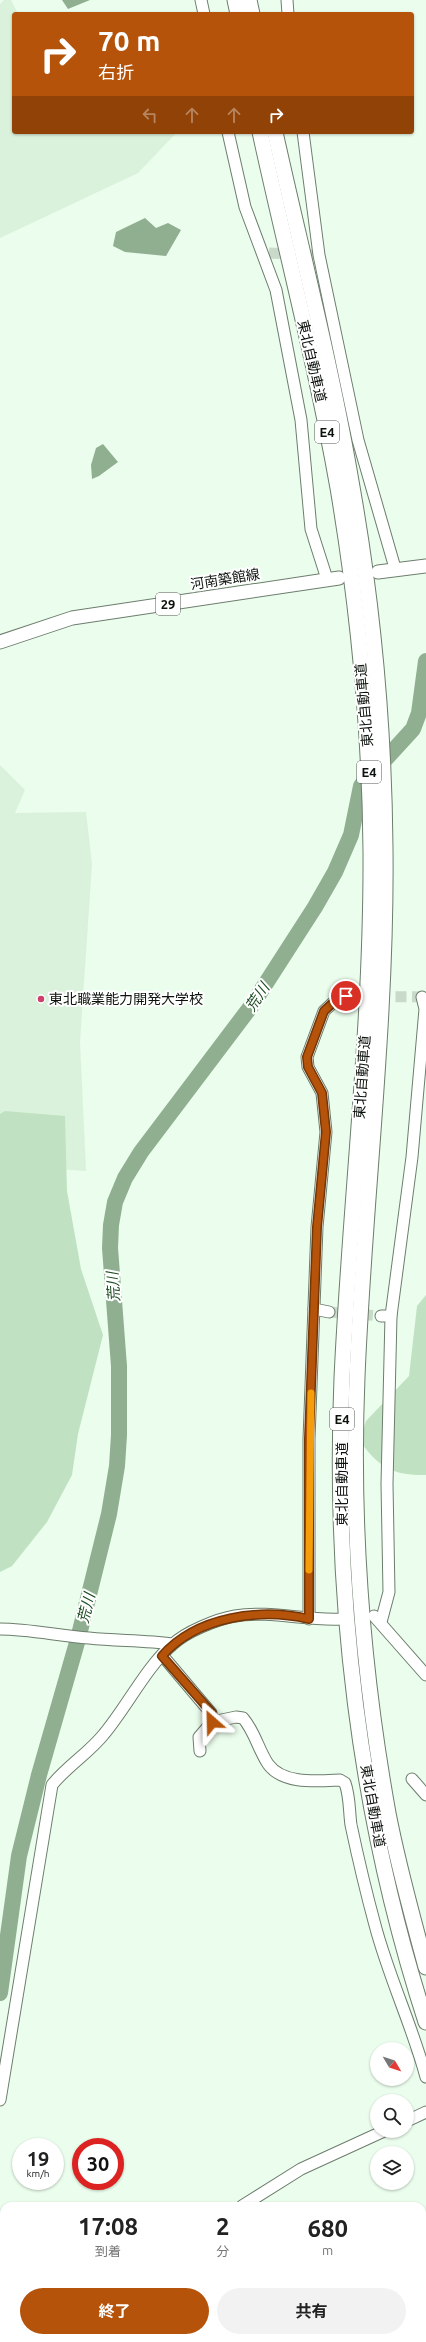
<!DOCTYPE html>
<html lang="ja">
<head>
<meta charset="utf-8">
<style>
  :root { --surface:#fff; --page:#f2f2f2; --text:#222; --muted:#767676; --accent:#b45309 }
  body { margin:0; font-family:Ubuntu,"Noto Sans JP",sans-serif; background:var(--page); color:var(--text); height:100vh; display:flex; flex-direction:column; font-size:15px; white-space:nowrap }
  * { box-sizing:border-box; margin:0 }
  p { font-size:13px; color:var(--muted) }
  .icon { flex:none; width:22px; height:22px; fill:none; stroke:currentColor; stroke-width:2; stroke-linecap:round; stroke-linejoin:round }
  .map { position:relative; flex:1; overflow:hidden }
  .panel { position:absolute; left:0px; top:2202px; width:426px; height:140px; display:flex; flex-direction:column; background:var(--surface); border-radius:12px 12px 0 0; box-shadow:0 1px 3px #0004 }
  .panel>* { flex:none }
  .top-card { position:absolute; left:12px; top:12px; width:402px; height:122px; border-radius:4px; box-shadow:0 1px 3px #0004; background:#b45309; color:#fff; overflow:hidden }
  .needle { width:26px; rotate:129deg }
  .controls { position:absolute; left:370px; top:2042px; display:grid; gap:8px }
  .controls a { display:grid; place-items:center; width:44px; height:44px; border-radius:50%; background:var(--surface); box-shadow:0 1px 3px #0004; font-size:20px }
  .speed { position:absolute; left:12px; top:2138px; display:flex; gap:8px; font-size:20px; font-weight:700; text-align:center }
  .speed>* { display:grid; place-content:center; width:52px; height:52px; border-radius:50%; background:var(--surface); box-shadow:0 1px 3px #0004; line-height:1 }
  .speed small { font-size:10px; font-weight:400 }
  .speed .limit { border:6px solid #d22; background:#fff; color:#111 }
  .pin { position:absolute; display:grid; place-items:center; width:34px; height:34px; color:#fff; margin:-17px; border:2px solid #fff; border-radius:50%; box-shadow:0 1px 4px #0007 }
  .me { position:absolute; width:44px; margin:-22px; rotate:335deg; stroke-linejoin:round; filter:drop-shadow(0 0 3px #0008) }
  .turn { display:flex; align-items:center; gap:14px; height:84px; padding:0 20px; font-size:18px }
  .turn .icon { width:52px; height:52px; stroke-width:2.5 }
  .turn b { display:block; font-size:28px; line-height:34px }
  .lanes { display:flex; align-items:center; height:38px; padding:0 20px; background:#0003; justify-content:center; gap:20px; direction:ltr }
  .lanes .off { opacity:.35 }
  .eta { display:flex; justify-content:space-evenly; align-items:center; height:68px; text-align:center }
  .eta b { font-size:24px; font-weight:700; line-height:28px }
  .button { display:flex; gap:8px; margin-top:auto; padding:8px 20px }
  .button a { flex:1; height:46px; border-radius:24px; background:var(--accent); color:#fff; font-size:16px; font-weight:700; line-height:46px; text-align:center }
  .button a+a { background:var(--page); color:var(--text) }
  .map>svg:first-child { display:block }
</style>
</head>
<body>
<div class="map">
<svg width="426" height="2342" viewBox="0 0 426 2342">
  <rect width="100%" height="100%" fill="#ebfdec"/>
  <g fill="#daf2db">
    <polygon points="4,0 11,0 18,14 14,14 14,132 177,132 138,173 0,238 0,4"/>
    <polygon points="0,765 25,790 15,813 86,812 92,864 80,1042 86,1171 0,1165"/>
  </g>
  <g fill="#c0e2c2">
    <polygon points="5,1111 65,1116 67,1191 81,1269 103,1335 78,1434 72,1475 47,1522 12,1566 0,1572 0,1114"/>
    <path d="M426,1295V1475C394,1476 378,1467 360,1441L366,1421L409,1376L417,1306Z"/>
  </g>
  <g fill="#8faf90">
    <polygon points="62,0 90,0 68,9"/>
    <polygon points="145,218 156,228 168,223 181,230 166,256 125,252 113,246 116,232"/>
    <polygon points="103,444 118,462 99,476 92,479 91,465 96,448"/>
  </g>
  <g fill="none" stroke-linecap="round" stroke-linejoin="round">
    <polyline stroke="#8faf90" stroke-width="16" points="0,1993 19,1856 39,1775 78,1639 109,1514 117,1466 119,1435 119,1366 110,1248 111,1225 115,1202 125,1178 141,1152 252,1005 315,907 335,872 351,835 361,786 413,729 419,713 426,661"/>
    <g stroke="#cadaca" stroke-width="11" stroke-dasharray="11 5.5" stroke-linecap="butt">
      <polyline points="269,253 313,255"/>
      <polyline points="346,996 422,997"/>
      <polyline points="329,1312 381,1316"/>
    </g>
    <defs>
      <g id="minor">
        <polyline points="201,0 204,14"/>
        <polyline points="287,0 288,14"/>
        <polyline points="228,132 245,207 276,290 301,420 311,529 327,579"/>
        <polyline points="303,132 319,255 358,440 395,568"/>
        <polyline points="314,1309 329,1312"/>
        <polyline points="381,1316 391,1316"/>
        <polyline points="374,1616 426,1675"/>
        <polyline points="309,1619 309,1439 317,1227 326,1132 322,1093 308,1067 307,1057 324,1011 336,1000 346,996"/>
        <polyline points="381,1622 389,1592 387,1484 391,1316 412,1157 425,1009 422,997"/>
        <path d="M0,1629C30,1629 59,1636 89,1638C117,1641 145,1640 172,1644"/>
        <polyline points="162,1655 211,1713 212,1722 199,1737 200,1751"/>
        <path d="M212,1722L236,1717L243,1718C255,1732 258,1749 268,1764C283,1785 318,1781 340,1780L345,1783C350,1797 349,1811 351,1825C358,1858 366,1892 375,1925C389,1978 412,2025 426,2077"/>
        <polyline points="412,1779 426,1795"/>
        <path d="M0,2100L52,1785C67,1766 89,1753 104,1734C126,1708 147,1666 172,1645C185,1632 217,1619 235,1616C270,1610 306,1621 341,1619"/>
        <polyline points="407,2121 426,2112"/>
        <polyline points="242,2206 301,2169 384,2131"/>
        <polyline points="0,2223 4,2224"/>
        <polyline points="98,2342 101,2338"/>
      </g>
      <g id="major">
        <polyline points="378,572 426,566"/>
        <polyline points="0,642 72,618 339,578"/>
      </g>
      <g id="highway">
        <polyline points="235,0 238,14"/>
        <polyline points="249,0 252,14"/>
        <path d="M260,132C286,251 317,369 338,488C358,607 370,730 371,851C372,1027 350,1203 342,1378C333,1595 359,1816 426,2022"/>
        <path d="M275,132C301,250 332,368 352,487C373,606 384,727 385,848C387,1025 364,1201 357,1377C351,1523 362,1669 388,1813C398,1865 412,1916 426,1967"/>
      </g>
    </defs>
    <use href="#minor" stroke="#6d7d6d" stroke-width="13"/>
    <use href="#major" stroke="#6d7d6d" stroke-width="15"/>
    <use href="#highway" stroke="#6d7d6d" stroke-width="17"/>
    <use href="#minor" stroke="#fff" stroke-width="11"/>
    <use href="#major" stroke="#fff" stroke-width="13"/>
    <use href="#highway" stroke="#fff" stroke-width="15"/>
  </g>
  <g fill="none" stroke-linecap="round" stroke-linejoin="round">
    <defs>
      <path id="route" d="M212,1722V1713L162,1656C197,1616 260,1608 309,1619V1439L317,1227L326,1132L322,1093L308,1067L307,1057L324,1011L336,1000L346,996"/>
    </defs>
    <use href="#route" stroke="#753606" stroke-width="10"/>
    <use href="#route" stroke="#b45309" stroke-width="7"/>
    <polyline stroke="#f59e0b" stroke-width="7" points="309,1570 311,1393"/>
  </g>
  <circle fill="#ce406c" stroke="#fff" stroke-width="1.5" cx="41" cy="999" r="4"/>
  <g text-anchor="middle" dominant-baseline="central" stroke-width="4" stroke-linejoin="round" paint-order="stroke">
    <g fill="#fff" stroke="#555955" stroke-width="1">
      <rect x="315" y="421" width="24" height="22" rx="3"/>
      <rect x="156" y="593" width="24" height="22" rx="3"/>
      <rect x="357" y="761" width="24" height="22" rx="3"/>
      <rect x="330" y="1408" width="24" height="22" rx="3"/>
    </g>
    <g font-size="13" font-weight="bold" fill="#0c120c">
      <text x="327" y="432">E4</text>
      <text x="168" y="604">29</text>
      <text x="369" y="772">E4</text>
      <text x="342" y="1419">E4</text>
    </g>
    <g font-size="14" fill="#0c120c" stroke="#fff">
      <text transform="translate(312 361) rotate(77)">東北自動車道</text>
      <text transform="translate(225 579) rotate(-9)">河南築館線</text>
      <text transform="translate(364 705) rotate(-95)">東北自動車道</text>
      <text transform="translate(362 1077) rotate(-86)">東北自動車道</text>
      <text transform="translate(342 1484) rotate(-90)">東北自動車道</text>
      <text transform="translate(373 1806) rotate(80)">東北自動車道</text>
    </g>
    <g font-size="14" fill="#0c120c" stroke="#fff" text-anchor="start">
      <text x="49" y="999">東北職業能力開発大学校</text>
    </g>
    <g font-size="15" font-style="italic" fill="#1d4d23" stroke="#fff">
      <text transform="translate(257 997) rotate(-56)">荒川</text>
      <text transform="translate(113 1287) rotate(-94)">荒川</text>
      <text transform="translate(86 1608) rotate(-76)">荒川</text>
    </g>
  </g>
</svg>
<div class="controls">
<a><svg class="needle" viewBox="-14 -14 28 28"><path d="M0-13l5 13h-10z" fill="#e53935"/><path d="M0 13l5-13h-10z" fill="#767676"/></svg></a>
<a><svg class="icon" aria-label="search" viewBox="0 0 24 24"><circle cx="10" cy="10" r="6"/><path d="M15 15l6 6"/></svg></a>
<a><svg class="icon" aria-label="layers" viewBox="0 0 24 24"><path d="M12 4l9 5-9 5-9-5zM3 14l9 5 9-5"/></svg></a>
</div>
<div class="speed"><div>19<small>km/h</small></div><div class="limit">30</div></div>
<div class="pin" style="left:346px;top:996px;background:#d93025"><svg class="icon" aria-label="arrive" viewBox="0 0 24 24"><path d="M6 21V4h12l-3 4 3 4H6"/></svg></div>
<svg class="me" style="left:212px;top:1722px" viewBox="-20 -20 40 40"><path d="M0-17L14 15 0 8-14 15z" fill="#b45309" stroke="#fff" stroke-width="4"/></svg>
<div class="top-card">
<div class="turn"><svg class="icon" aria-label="right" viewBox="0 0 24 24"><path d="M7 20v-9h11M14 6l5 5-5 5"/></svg><div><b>70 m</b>右折</div></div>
<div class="lanes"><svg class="icon off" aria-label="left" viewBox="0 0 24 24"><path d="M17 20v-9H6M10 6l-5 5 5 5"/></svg><svg class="icon off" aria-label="ahead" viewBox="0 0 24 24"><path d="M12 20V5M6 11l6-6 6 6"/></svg><svg class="icon off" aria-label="ahead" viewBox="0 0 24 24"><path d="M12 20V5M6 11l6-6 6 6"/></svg><svg class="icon" aria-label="right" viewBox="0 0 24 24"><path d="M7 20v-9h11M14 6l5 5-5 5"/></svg></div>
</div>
<section class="panel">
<div class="eta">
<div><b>17:08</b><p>到着</p></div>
<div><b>2</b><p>分</p></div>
<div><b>680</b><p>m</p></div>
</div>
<div class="button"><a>終了</a><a>共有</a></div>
</section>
</div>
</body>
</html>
